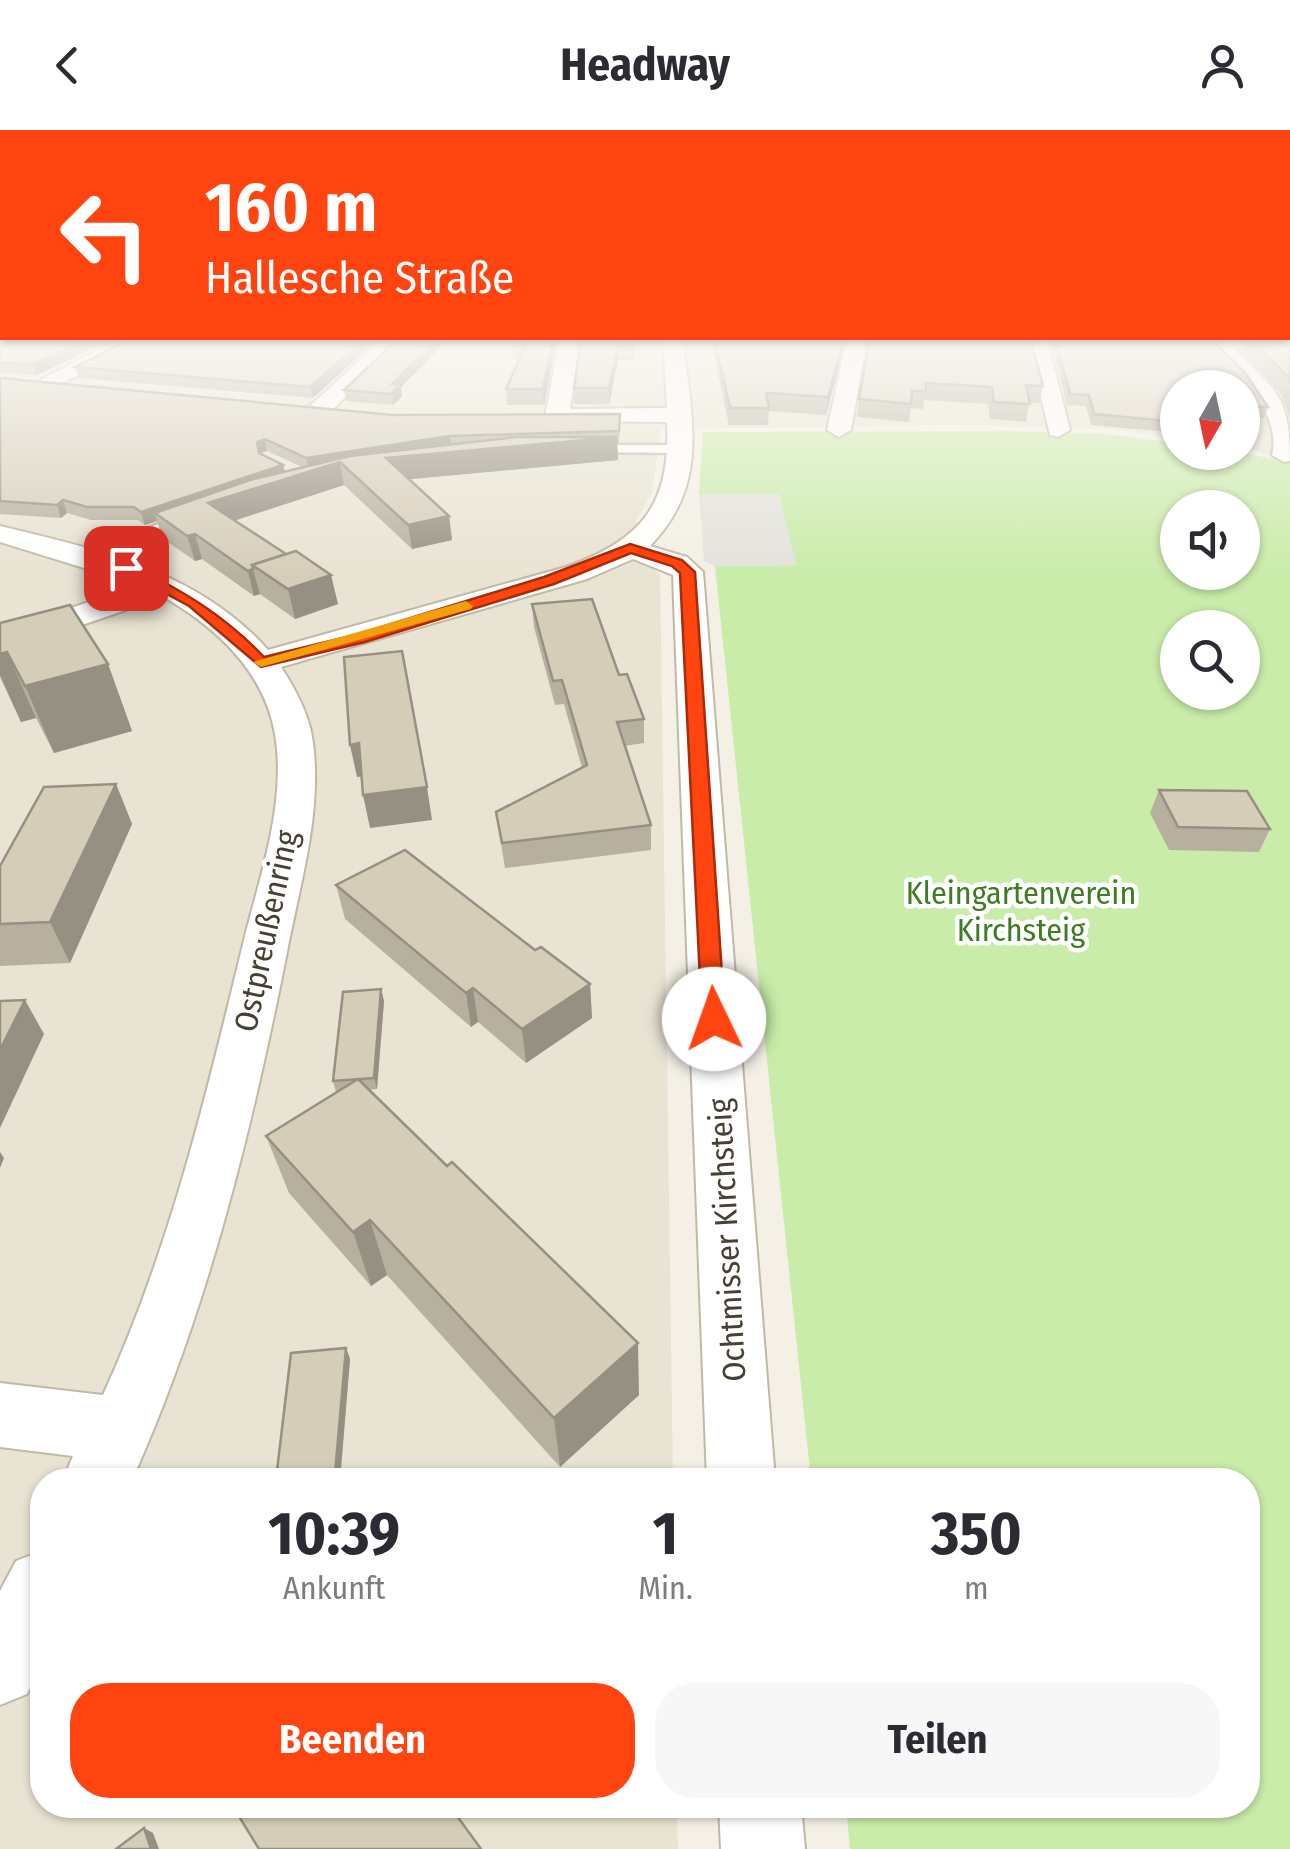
<!DOCTYPE html>
<html lang="de">
<head>
<meta charset="utf-8">
<style>
  :root { --surface:#fff; --page:#f7f7f7; --text:#2b2b33; --muted:#7c7c81; --accent:#ff4410 }
  body { margin:0; font-family:"Fira Sans Condensed",sans-serif; background:var(--page); color:var(--text); height:100vh; display:flex; flex-direction:column; font-size:38px; white-space:nowrap }
  * { box-sizing:border-box; margin:0 }
  p { font-size:32px; color:var(--muted) }
  .icon { flex:none; width:55px; height:55px; fill:none; stroke:currentColor; stroke-width:2; stroke-linecap:round; stroke-linejoin:round }
  .map { position:relative; flex:1; overflow:hidden }
  .details { position:absolute; left:30px; top:1338px; width:1230px; height:350px; display:flex; flex-direction:column; background:var(--surface); border-radius:40px; box-shadow:0 2px 8px #0004 }
  .details>* { flex:none }
  .top-card { position:absolute; left:0px; top:0px; width:1290px; height:210px; box-shadow:0 2px 8px #0004; background:#ff4410; color:#fff; overflow:hidden }
  .needle { width:65px; rotate:189deg }
  .buttons { position:absolute; left:1160px; top:240px; display:grid; gap:20px }
  .buttons a { display:grid; place-items:center; width:100px; height:100px; border-radius:50%; background:var(--surface); box-shadow:0 2px 8px #0004; font-size:50px }
  .pin { position:absolute; display:grid; place-items:center; width:85px; height:85px; color:#fff; margin:-42px; border-radius:20px; box-shadow:0 5px 15px #0006 }
  .me { position:absolute; width:110px; margin:-55px; rotate:357deg; stroke-linejoin:round; filter:drop-shadow(0 0 8px #0008) }
  .turn { display:flex; align-items:center; gap:35px; height:210px; padding:0 40px; font-size:45px }
  .turn .icon { width:130px; height:130px; stroke-width:2.5 }
  .turn b { display:block; font-size:70px; line-height:85px }
  .eta { display:flex; justify-content:space-evenly; align-items:center; height:170px; text-align:center }
  .eta b { font-size:60px; font-weight:700; line-height:70px }
  .cta { display:flex; gap:20px; margin-top:auto; padding:20px 40px }
  .cta a { flex:1; height:115px; border-radius:40px; background:var(--accent); color:#fff; font-size:40px; font-weight:700; line-height:115px; text-align:center }
  .cta a+a { background:var(--page); color:var(--text) }
  header { display:flex; justify-content:space-between; align-items:center; height:130px; padding:0 40px; background:var(--surface); font-size:45px; font-weight:700 }
  .map>svg:first-child { display:block }
</style>
</head>
<body>
<header><svg class="icon" aria-label="back" viewBox="0 0 24 24"><path d="M15 5l-7 7 7 7"/></svg>Headway<svg class="icon" aria-label="person" viewBox="0 0 24 24"><circle cx="12" cy="8" r="4"/><path d="M4 21q1-7 8-7t8 7"/></svg></header>
<div class="map">
<svg width="1290" height="1719" viewBox="0 0 1290 1719">
  <rect width="100%" height="100%" fill="#f4f0e5"/>
  <polygon fill="#e8e3d2" points="0,206 1290,206 1290,331 1243,317 1242,258 1178,258 1177,308 1108,299 957,295 661,299 652,363 636,391 654,440 660,444 673,1350 42,1350 42,1675 677,1675 678,1719 0,1719"/>
  <path fill="#c9eca9" fill-rule="evenodd" d="M1010,301L1106,304L1177,313L1178,322L1239,323L1290,331V1719H850L846,1675H1248V1350H811L715,436L795,435L779,364H699L703,302ZM1178,378H1242V442H1178ZM1178,498H1242V562H1178Z"/>
  <polygon fill="#e4e2dd" points="699,364 779,364 796,435 715,436 704,431"/>
  <g fill="none" stroke-linecap="round" stroke-linejoin="round">
    <defs>
      <g id="service">
        <polygon points="586,315 681,315 687,319 681,323 581,322"/>
        <polygon points="189,379 196,383 194,386 101,431 88,428"/>
      </g>
      <g id="minor">
        <path d="M1288,207L1290,219L1234,218C1277,263 1290,265 1290,331L1284,332L1272,325C1282,282 1238,246 1211,217L1048,214L1070,300L1058,307L1050,305L1027,208Z"/>
        <polygon points="122,208 147,208 48,261 32,261 29,256"/>
        <polygon points="384,208 405,208 326,286 310,286 310,276"/>
        <path d="M560,208H580L570,279L667,278L663,208H683C690,287 712,352 650,416L687,427L703,442L775,1350H707L673,445L633,429L587,449L281,537C296,560 310,586 313,613C322,683 300,754 287,822C251,1004 207,1182 132,1350H63L73,1326L0,1317V1253L103,1265C169,1122 206,967 243,814C259,748 287,674 275,604C264,541 217,498 164,467L0,523V502L139,455L0,412V396C99,420 198,441 268,520L566,437C643,410 671,373 667,292L549,291L545,286Z"/>
        <polygon points="847,208 867,208 851,300 839,307 827,300"/>
        <polygon points="42,1421 42,1533 27,1564 0,1575 0,1461 16,1431"/>
        <polygon points="719,1675 801,1675 805,1719 721,1719"/>
      </g>
    </defs>
    <use href="#service" stroke="#c0b9a6" stroke-width="5"/>
    <use href="#minor" stroke="#c0b9a6" stroke-width="4"/>
    <use href="#service" fill="#fff" fill-rule="evenodd"/>
    <use href="#minor" fill="#fff" fill-rule="evenodd"/>
  </g>
  <g fill="#b8b09f" fill-rule="evenodd">
    <polygon points="0,206 114,208 37,245 0,243"/>
    <polygon points="1290,206 1290,288 1281,264 1243,222 1248,208"/>
    <polygon points="379,208 313,268 79,248 75,237"/>
    <polygon points="399,208 450,208 401,257 402,266 393,275 346,271 344,260"/>
    <polygon points="557,208 544,275 507,275 506,259 520,228 513,228 512,213"/>
    <polygon points="581,208 634,208 634,230 618,230 609,274 574,274 574,258"/>
    <polygon points="713,208 846,208 826,285 769,281 768,295 729,295 713,220"/>
    <polygon points="1030,208 1043,256 1039,273 1029,273 1026,292 990,289 988,274 924,270 923,279 911,278 909,292 857,287 859,269"/>
    <polygon points="1055,208 1213,211 1246,244 1268,277 1264,288 1246,287 1253,296 1249,308 1242,308 1242,258 1178,258 1178,303 1091,295 1086,276 1067,275 1053,218"/>
    <path d="M0,248L393,285L620,296L619,313H617L618,330L409,349L449,386L452,410L412,419L344,355L234,391L338,474L295,489L260,464L254,466L202,429L195,431L162,408L157,391L145,395L138,390H91L67,383L61,388L0,384ZM267,321L302,337L285,342L283,335L260,324Z"/>
    <polygon points="532,474 619,545 644,589 644,613 624,616 651,695 651,720 505,738 496,682 582,638 564,574 555,575 534,497"/>
    <polygon points="0,493 108,534 132,601 54,623 36,588 21,592 0,547"/>
    <polygon points="116,654 132,694 70,833 0,836 0,736"/>
    <polygon points="1159,660 1270,699 1259,722 1169,720 1150,683"/>
    <polygon points="336,755 535,820 590,854 592,888 526,933 478,892 471,897 345,789"/>
    <polygon points="381,859 384,871 377,959 369,960 639,1265 560,1337 387,1145 371,1156 289,1063 266,1006 336,962 333,951"/>
    <polygon points="346,1218 350,1229 340,1350 276,1350"/>
  </g>
  <g fill="#969082">
    <polygon points="90,208 114,208 37,245 33,234"/>
    <polygon points="366,208 379,208 313,268 310,257"/>
    <polygon points="439,208 450,208 401,257 402,266 393,275 392,254"/>
    <polygon points="553,208 557,208 544,275 543,259"/>
    <polygon points="844,208 846,208 826,285 828,267"/>
    <polygon points="618,214 618,230 609,274 609,258"/>
    <polygon points="450,306 452,318 617,307 618,330 390,351 340,332 344,355 214,397 155,383 157,391 145,395 141,382 283,335 286,347 309,340 306,328"/>
    <polygon points="265,309 267,321 259,323 257,312"/>
    <polygon points="63,370 67,383 61,388 57,375"/>
    <polygon points="449,386 452,410 412,419 408,395"/>
    <polygon points="195,404 202,429 195,431 187,406"/>
    <polygon points="253,439 260,464 254,466 248,441"/>
    <polygon points="331,445 338,474 295,489 288,459"/>
    <polygon points="7,522 36,588 21,592 0,545 0,524"/>
    <polygon points="108,534 132,601 54,623 25,556"/>
    <polygon points="359,613 366,646 357,647 350,615"/>
    <polygon points="116,654 132,694 70,833 50,792"/>
    <polygon points="427,657 432,690 370,698 363,665"/>
    <polygon points="590,854 592,888 526,933 522,899"/>
    <polygon points="473,858 478,892 471,897 466,863"/>
    <polygon points="381,859 384,871 377,959 374,948"/>
    <polygon points="25,870 44,904 0,998 0,920"/>
    <polygon points="0,1022 4,1028 0,1038"/>
    <polygon points="370,1090 387,1145 371,1156 353,1102"/>
    <polygon points="638,1213 639,1265 560,1337 554,1288"/>
    <polygon points="346,1218 350,1229 340,1350 338,1350 335,1343"/>
    <polygon points="144,1698 153,1703 159,1719 151,1719"/>
  </g>
  <g fill="#d6cdb9" stroke="#969082" stroke-width="2.5">
    <polygon points="0,206 2,208 90,208 33,234 0,233"/>
    <polygon points="1288,206 1290,206 1290,253 1288,247 1250,208"/>
    <polygon points="133,208 366,208 310,257 75,237"/>
    <polygon points="399,208 439,208 392,254 400,254 391,264 344,260"/>
    <polygon points="513,208 553,208 543,259 506,259 527,213 512,213"/>
    <polygon points="581,208 634,208 634,214 618,214 609,258 574,258"/>
    <polygon points="714,208 844,208 828,267 766,263 769,278 730,278"/>
    <polygon points="870,208 1030,208 1043,256 1026,255 1030,274 994,272 992,257 926,253 926,261 912,261 911,274 859,269"/>
    <polygon points="1055,208 1213,211 1246,244 1268,277 1242,276 1242,258 1178,258 1178,292 1094,284 1089,265 1070,264"/>
    <polygon points="0,248 393,285 620,284 619,301 450,306 306,328 265,309 257,312 259,323 283,335 141,382 134,377 87,377 63,370 57,375 0,371"/>
    <polygon points="1242,281 1253,296 1242,296"/>
    <polygon points="516,307 617,307 386,328 449,386 408,395 340,332 208,373 286,424 252,435 253,439 248,441 195,404 187,406 155,383 250,350 350,326"/>
    <polygon points="296,421 331,445 288,459 252,435"/>
    <polygon points="592,469 619,545 627,544 644,589 617,592 651,695 502,713 496,682 587,635 562,550 553,551 532,474"/>
    <polygon points="70,475 108,534 25,556 7,522 0,524 0,493"/>
    <polygon points="402,521 427,657 363,665 359,613 350,615 344,527"/>
    <polygon points="116,654 50,792 0,794 0,736 44,657"/>
    <polygon points="1159,660 1247,661 1270,699 1178,697"/>
    <polygon points="405,720 535,820 541,817 590,854 522,899 473,858 466,863 336,755"/>
    <polygon points="381,859 374,948 333,951 343,862"/>
    <polygon points="25,870 0,920 0,871"/>
    <polygon points="358,949 447,1036 452,1032 638,1213 554,1288 370,1090 353,1102 266,1006"/>
    <polygon points="346,1218 335,1343 276,1349 291,1223"/>
    <polygon points="232,1675 449,1675 481,1719 259,1719"/>
    <polygon points="144,1698 151,1719 116,1719"/>
  </g>
  <linearGradient id="sky" x2="0" y2="1"><stop stop-color="#89bdee"/><stop offset="0.46" stop-color="#faf8f3"/><stop offset="1" stop-color="#faf8f3" stop-opacity="0"/></linearGradient>
  <rect width="1290" height="447" fill="url(#sky)"/>
  <path fill="#ff4410" stroke="#a62c0a" stroke-width="2.5" d="M630,414L682,430L695,442L725,889L714,898L702,889L680,443L672,436L631,423L554,454L365,512L261,537L189,476L119,438L131,435C183,461 224,485 264,527L355,505L544,447Z"/>
  <polygon fill="#f59e0b" points="466,471 473,476 471,479 261,537 253,532"/>
  <g text-anchor="middle" dominant-baseline="central" stroke-width="9" stroke-linejoin="round" paint-order="stroke">
    <g font-size="32" fill="#3e7d22" stroke="#fff">
      <text x="1021" y="763">Kleingartenverein<tspan x="1021" dy="37">Kirchsteig</tspan></text>
    </g>
    <g font-size="32" fill="#474134" stroke="#fff">
      <text transform="translate(266 801) rotate(-78)">Ostpreußenring</text>
      <text transform="translate(727 1110) rotate(-93)">Ochtmisser Kirchsteig</text>
    </g>
  </g>
</svg>
<div class="buttons">
<a><svg class="needle" viewBox="-14 -14 28 28"><path d="M0-13l5 13h-10z" fill="#e53935"/><path d="M0 13l5-13h-10z" fill="#7c7c81"/></svg></a>
<a><svg class="icon" aria-label="sound" viewBox="0 0 24 24"><path d="M4 9h4l5-4v14l-5-4H4zM17 9q2 3 0 6"/></svg></a>
<a><svg class="icon" aria-label="search" viewBox="0 0 24 24"><circle cx="10" cy="10" r="6"/><path d="M15 15l6 6"/></svg></a>
</div>
<div class="pin" style="left:126px;top:438px;background:#d93025"><svg class="icon" aria-label="arrive" viewBox="0 0 24 24"><path d="M6 21V4h12l-3 4 3 4H6"/></svg></div>
<svg class="me" style="left:714px;top:889px" viewBox="-20 -20 40 40"><circle r="19" fill="#fff"/><path d="M0-13L10 11 0 6-10 11z" fill="#ff4410"/></svg>
<div class="top-card">
<div class="turn"><svg class="icon" aria-label="left" viewBox="0 0 24 24"><path d="M17 20v-9H6M10 6l-5 5 5 5"/></svg><div><b>160 m</b>Hallesche Straße</div></div>
</div>
<section class="details">
<div class="eta">
<div><b>10:39</b><p>Ankunft</p></div>
<div><b>1</b><p>Min.</p></div>
<div><b>350</b><p>m</p></div>
</div>
<div class="cta"><a>Beenden</a><a>Teilen</a></div>
</section>
</div>
</body>
</html>
